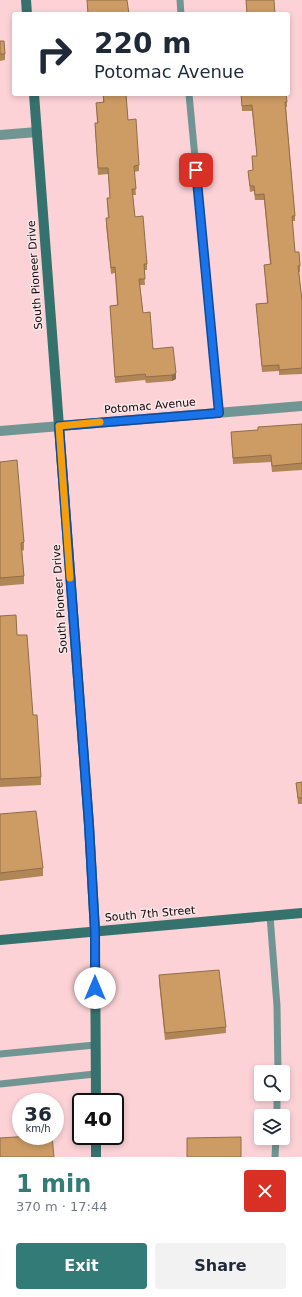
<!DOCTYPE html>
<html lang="en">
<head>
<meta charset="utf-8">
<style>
  :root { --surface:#fff; --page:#f2f2f3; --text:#1f2937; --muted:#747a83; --accent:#337b76 }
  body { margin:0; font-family:"DejaVu Sans",sans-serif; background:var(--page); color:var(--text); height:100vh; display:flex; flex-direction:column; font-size:15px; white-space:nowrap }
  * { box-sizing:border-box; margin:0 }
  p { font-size:13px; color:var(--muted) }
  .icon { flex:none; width:22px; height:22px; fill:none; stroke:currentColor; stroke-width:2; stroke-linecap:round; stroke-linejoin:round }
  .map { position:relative; height:1157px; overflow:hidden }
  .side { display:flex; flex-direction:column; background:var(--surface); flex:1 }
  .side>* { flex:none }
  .hud { position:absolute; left:12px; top:12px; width:278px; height:84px; border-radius:4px; box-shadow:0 2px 6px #0003; background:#fff; color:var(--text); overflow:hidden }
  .fabs { position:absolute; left:254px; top:1065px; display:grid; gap:8px }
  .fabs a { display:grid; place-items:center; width:36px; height:36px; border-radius:4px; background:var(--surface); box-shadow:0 2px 6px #0003; font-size:20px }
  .speed { position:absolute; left:12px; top:1093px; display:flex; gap:8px; font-size:20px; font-weight:700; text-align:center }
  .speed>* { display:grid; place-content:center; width:52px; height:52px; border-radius:50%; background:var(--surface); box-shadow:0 2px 6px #0003; line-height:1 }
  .speed small { font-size:10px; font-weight:400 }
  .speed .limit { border:2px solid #111; border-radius:6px; background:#fff; color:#111 }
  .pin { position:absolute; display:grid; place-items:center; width:34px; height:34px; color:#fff; margin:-17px; border-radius:8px; box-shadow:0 2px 6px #0006 }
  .me { position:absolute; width:44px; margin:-22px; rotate:0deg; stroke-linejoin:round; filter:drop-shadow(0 0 3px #0008) }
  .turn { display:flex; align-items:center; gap:14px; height:84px; padding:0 16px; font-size:18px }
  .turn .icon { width:52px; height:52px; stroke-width:2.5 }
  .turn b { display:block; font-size:28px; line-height:34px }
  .round { display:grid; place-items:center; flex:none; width:42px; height:42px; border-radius:4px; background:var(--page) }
  .summary { display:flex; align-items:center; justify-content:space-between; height:68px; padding:0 16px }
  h1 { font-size:24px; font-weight:600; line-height:30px; color:var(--accent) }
  .button { display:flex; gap:8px; margin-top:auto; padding:8px 16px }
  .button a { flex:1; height:46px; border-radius:4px; background:var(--accent); color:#fff; font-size:16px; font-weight:600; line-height:46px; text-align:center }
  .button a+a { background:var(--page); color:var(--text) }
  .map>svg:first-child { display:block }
</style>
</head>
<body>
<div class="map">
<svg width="302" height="1157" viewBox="0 0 302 1157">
  <rect width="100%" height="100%" fill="#fcd2d7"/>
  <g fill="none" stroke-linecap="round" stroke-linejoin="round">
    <g stroke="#709592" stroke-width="7">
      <polyline points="180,0 181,14"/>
      <polyline points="189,94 219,413"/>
      <polyline points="270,916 277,1006 278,1072"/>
      <polyline points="0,1054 95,1045"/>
      <polyline points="0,1084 95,1074"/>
      <polyline points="277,1116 277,1094"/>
      <polyline points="275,1157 276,1138"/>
    </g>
    <g stroke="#709592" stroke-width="10">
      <polyline points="0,135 37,132"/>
      <polyline points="0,431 302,406"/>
    </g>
    <g stroke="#35716d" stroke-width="10">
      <polyline points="26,0 27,14"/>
      <polyline points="34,94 89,825 95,931 96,1102"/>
      <polyline points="0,940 302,913"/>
      <polyline points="96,1136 96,1157"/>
    </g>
  </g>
  <g fill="#b08657">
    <polygon points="0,41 5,54 5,60 0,61"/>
    <polygon points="103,94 139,94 126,95 128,120 139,165 139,171 134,172 136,195 133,195 135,217 147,264 147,270 144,270 145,285 140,285 143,313 153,349 176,379 172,381 146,383 145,380 115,383 110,306 117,305 115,273 111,274 106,224 106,218 108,218 107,198 110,198 108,174 98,175 95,129 95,123 97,123 96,103 103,102"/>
    <polygon points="241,94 287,102 287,107 286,107 295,216 295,221 292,221 295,252 300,266 300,272 299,272 302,301 302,374 279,375 279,371 262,372 256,304 267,303 264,265 270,264 264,200 255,200 254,191 250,192 248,171 253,170 252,156 257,156 252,111 242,111"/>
    <polygon points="302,424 302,470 272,472 271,462 233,464 231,432 258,430"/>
    <polygon points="0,462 24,542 24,550 22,551 24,576 24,584 0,586"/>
    <polygon points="0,616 17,635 33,715 41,777 41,785 0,787"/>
    <polygon points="302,782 302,804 298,804 296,783"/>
    <polygon points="0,814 43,868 43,876 0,881"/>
    <polygon points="159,975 226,1027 226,1033 165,1040 159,982"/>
  </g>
  <polygon fill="#906d47" points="176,373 176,379 172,381 172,375"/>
  <g fill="#cd9c65" stroke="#906d47">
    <polygon points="87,0 127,0 129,14 88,14"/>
    <polygon points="246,0 274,0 275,14 247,14"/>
    <polygon points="0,41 4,41 5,54 0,54"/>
    <polygon points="103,94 126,94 128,120 136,119 137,135 139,165 134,166 136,189 132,189 135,217 143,216 147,264 144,264 145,279 139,279 143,313 150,312 153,349 173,347 176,373 172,375 146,377 145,374 115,377 110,306 118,305 115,267 111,268 106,218 109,218 107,198 110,198 108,168 98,168 95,123 98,123 96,103 104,102"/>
    <polygon points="241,94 286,94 287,102 285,102 295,216 292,216 295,252 299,252 300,266 298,266 302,301 302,368 279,370 279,365 262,366 256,304 268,303 264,265 271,264 264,194 255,195 254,186 250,186 248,171 253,170 252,156 257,156 252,105 242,106"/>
    <polygon points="302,424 302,463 272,466 271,455 233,458 231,432 258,430 258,427"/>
    <polygon points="17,460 24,542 21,543 24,576 0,578 0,462"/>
    <polygon points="16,615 17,635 27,635 33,715 37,715 41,777 0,779 0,616"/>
    <polygon points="302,782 302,798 298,798 296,783"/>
    <polygon points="36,811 43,868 0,873 0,814"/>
    <polygon points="219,970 226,1027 165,1033 159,975"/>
    <polygon points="31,1136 52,1136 54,1157 0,1157 0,1138"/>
    <polygon points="241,1137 241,1157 187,1157 187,1138"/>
  </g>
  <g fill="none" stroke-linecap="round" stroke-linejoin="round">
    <defs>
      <polyline id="route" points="95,988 95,931 89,825 59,426 219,413 196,170"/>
    </defs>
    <use href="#route" stroke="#114b97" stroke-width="10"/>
    <use href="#route" stroke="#1a73e8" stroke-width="7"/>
    <polyline stroke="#f59e0b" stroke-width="7" points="70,578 59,426 100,422"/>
  </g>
  <g text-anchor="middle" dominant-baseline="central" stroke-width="3" stroke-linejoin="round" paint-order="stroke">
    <g font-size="11" fill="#1b0509" stroke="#f6e7e9">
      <text transform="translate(35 275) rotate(-94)">South Pioneer Drive</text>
      <text transform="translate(150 406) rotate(-5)">Potomac Avenue</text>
      <text transform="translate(60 599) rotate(-94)">South Pioneer Drive</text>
      <text transform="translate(150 914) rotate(-5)">South 7th Street</text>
    </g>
  </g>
</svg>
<div class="fabs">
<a><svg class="icon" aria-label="search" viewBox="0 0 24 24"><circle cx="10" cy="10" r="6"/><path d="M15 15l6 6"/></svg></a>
<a><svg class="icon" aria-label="layers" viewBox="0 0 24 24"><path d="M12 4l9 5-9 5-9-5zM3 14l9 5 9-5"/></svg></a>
</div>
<div class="speed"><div>36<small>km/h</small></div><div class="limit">40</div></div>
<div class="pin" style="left:196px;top:170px;background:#d93025"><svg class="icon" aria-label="arrive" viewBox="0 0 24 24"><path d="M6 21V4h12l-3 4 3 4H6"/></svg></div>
<svg class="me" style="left:95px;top:988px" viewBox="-20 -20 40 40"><circle r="19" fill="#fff"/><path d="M0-13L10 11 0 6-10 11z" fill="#1a73e8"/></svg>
<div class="hud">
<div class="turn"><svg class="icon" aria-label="right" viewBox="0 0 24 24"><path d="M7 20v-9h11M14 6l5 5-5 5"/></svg><div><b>220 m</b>Potomac Avenue</div></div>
</div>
</div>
<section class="side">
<div class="summary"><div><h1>1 min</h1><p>370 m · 17:44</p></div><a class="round" style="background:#d93025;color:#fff"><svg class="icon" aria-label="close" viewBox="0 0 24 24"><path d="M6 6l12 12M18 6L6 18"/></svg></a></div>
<div class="button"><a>Exit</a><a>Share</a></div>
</section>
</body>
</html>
